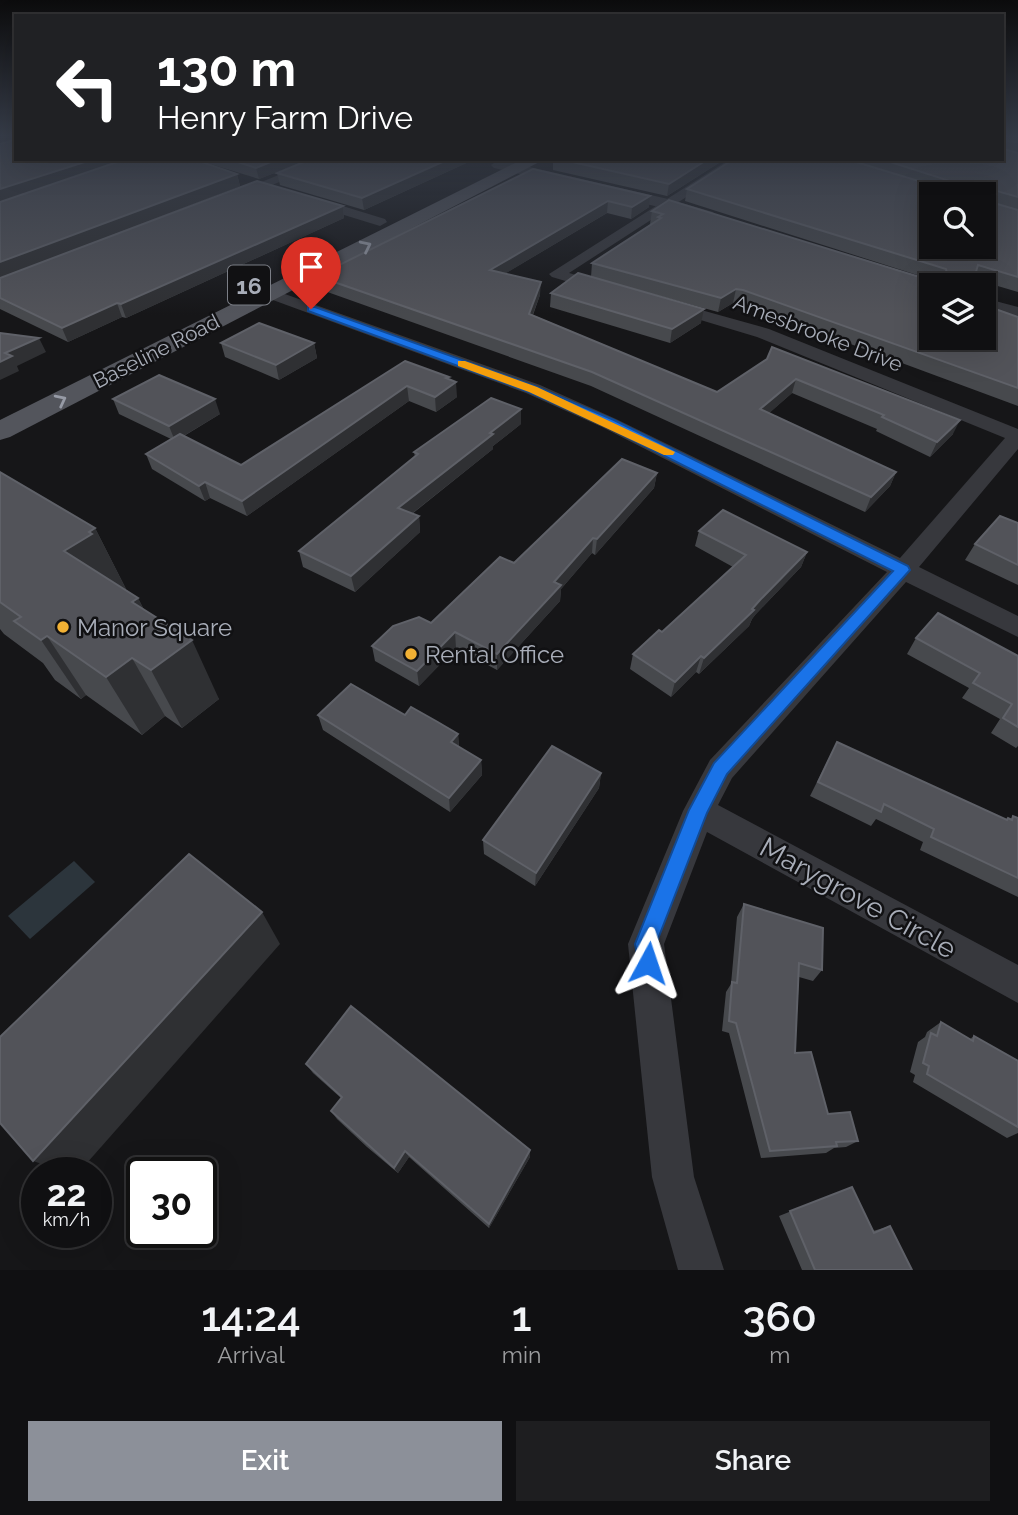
<!DOCTYPE html>
<html lang="en">
<head>
<meta charset="utf-8">
<style>
  :root { --surface:#101012; --page:#1e1e20; --text:#f1f3f6; --muted:#9c9d9f; --line:#303032; --accent:#8c9099 }
  body { margin:0; font-family:Raleway,sans-serif; background:var(--page); color:var(--text); height:100vh; display:flex; flex-direction:column; font-size:26px; white-space:nowrap }
  * { box-sizing:border-box; margin:0 }
  p { font-size:23px; color:var(--muted) }
  .icon { flex:none; width:38px; height:38px; fill:none; stroke:currentColor; stroke-width:2; stroke-linecap:round; stroke-linejoin:round }
  .map { position:relative; height:1270px; overflow:hidden }
  .details { display:flex; flex-direction:column; background:var(--surface); flex:1 }
  .details>* { flex:none }
  .top-card { position:absolute; left:14px; top:14px; width:990px; height:147px; border-radius:0px; box-shadow:0 7px 28px #0002,0 0 0 2px var(--line); background:#202124; color:#fff; overflow:hidden }
  .fabs { position:absolute; left:919px; top:182px; display:grid; gap:14px }
  .fabs a { display:grid; place-items:center; width:77px; height:77px; border-radius:0px; background:var(--surface); box-shadow:0 7px 28px #0002,0 0 0 2px var(--line); font-size:35px }
  .speed { position:absolute; left:21px; top:1157px; display:flex; gap:14px; font-size:35px; font-weight:700; text-align:center }
  .speed>* { display:grid; place-content:center; width:91px; height:91px; border-radius:50%; background:var(--surface); box-shadow:0 7px 28px #0002,0 0 0 2px var(--line); line-height:1 }
  .speed small { font-size:18px; font-weight:400 }
  .speed .limit { border:4px solid #111; border-radius:10px; background:#fff; color:#111 }
  .pin { position:absolute; display:grid; place-items:center; width:60px; height:60px; color:#fff; margin:-72px -30px; border-radius:50% 50% 50% 0; rotate:-45deg; box-shadow:0 0 7px #0007 }
  .pin .icon { rotate:45deg }
  .me { position:absolute; width:77px; margin:-38px; rotate:5deg; stroke-linejoin:round; filter:drop-shadow(0 0 5px #0008) }
  .turn { display:flex; align-items:center; gap:24px; height:147px; padding:0 28px; font-size:32px }
  .turn .icon { width:91px; height:91px; stroke-width:2.5 }
  .turn b { display:block; font-size:49px; line-height:60px }
  .eta { display:flex; justify-content:space-evenly; align-items:center; height:119px; text-align:center }
  .eta b { font-size:42px; font-weight:600; line-height:49px }
  .primary-button { display:flex; gap:14px; margin-top:auto; padding:14px 28px }
  .primary-button a { flex:1; height:80px; border-radius:0px; background:var(--accent); color:#fff; font-size:28px; font-weight:600; line-height:80px; text-align:center }
  .primary-button a+a { background:var(--page); color:var(--text) }
  .map>svg:first-child { display:block }
</style>
</head>
<body>
<div class="map">
<svg width="1018" height="1270" viewBox="0 0 1018 1270">
  <rect width="100%" height="100%" fill="#161618"/>
  <polygon fill="#2c353c" points="74,861 95,882 30,939 8,916"/>
  <g fill="none" stroke-linecap="round" stroke-linejoin="round">
    <g fill="#37383d" fill-rule="evenodd">
      <polygon points="318,159 335,159 238,199 233,200 227,196"/>
      <polygon points="730,159 745,159 569,273 612,285 614,288 612,291 606,293 552,277 549,274"/>
      <polygon points="310,196 385,219 387,222 380,226 305,203 305,197"/>
      <polygon points="268,288 540,385 616,419 900,558 1005,438 757,337 664,309 662,306 664,303 676,303 769,329 1018,429 1018,449 919,567 1018,616 1018,637 906,582 732,778 718,805 1018,965 1018,1003 707,832 664,944 694,1177 724,1270 678,1270 652,1177 628,944 683,811 710,760 887,572 602,427 526,393 262,296 260,293"/>
    </g>
    <g fill="#37383d" fill-rule="evenodd">
      <polygon points="499,160 668,199 713,212 716,216 707,221 663,208 494,168 491,165"/>
      <polygon points="984,298 1018,307 1018,320 984,310"/>
    </g>
    <polygon fill="#53555c" fill-rule="evenodd" points="523,159 545,159 10,437 0,440 0,420"/>
  </g>
  <g fill="#47494d">
    <polygon points="0,137 237,174 240,186 71,251 343,206 344,218 126,318 122,317 68,342 0,309"/>
    <polygon points="1003,137 1018,137 1018,292 974,279 931,338 1018,317 1018,406 740,303 733,303 718,312 591,277 592,263 651,224 650,224 652,211 936,282 936,281 685,201 687,189 734,159 1003,159"/>
    <polygon points="194,159 310,159 259,179"/>
    <polygon points="311,159 475,159 364,210 280,185 277,173"/>
    <polygon points="553,159 725,159 667,196 553,170"/>
    <polygon points="533,169 649,207 631,219 607,213 506,273 540,295 533,315 717,392 767,359 953,434 930,457 876,431 877,429 792,393 769,413 896,472 890,486 865,512 591,386 319,289 317,276"/>
    <polygon points="551,293 701,323 670,343 550,307"/>
    <polygon points="221,343 314,343 317,358 279,380 225,357"/>
    <polygon points="405,361 449,379 457,397 436,412 409,401 247,516 210,498 205,501 152,469 146,454 171,439 119,414 113,399 220,414 184,436 241,465"/>
    <polygon points="521,424 493,446 493,449 412,514 419,516 420,532 355,592 303,567 299,551 415,457 414,452"/>
    <polygon points="0,472 95,528 126,589 125,589 138,598 144,610 219,699 182,728 165,716 142,735 86,695 81,699 55,680 43,663 4,634 0,629"/>
    <polygon points="657,473 654,488 595,555 592,553 561,589 560,601 497,670 456,648 419,686 375,661 372,646 431,623 514,563"/>
    <polygon points="1018,523 1018,585 965,560 975,544"/>
    <polygon points="699,531 807,552 801,567 755,615 752,619 749,626 699,674 696,672 671,697 630,669 633,654 662,632 733,567 695,546"/>
    <polygon points="916,638 1018,656 1018,746 1016,748 991,733 1000,719 962,698 969,688 907,654"/>
    <polygon points="318,715 405,715 458,734 459,747 481,760 482,775 450,812 323,730"/>
    <polygon points="837,742 1006,820 1008,818 1011,819 1013,816 1018,818 1018,897 920,850 923,842 876,819 871,826 810,796"/>
    <polygon points="601,773 599,788 535,886 484,854 483,840"/>
    <polygon points="744,904 822,970 813,981 799,977 795,1053 828,1114 858,1141 846,1147 834,1148 826,1153 761,1158 729,1033 722,1031 726,992 731,984 737,917"/>
    <polygon points="941,1022 970,1039 974,1036 1018,1061 1018,1133 1007,1138 913,1082 915,1075 910,1072 918,1042 925,1037 927,1032"/>
    <polygon points="306,1064 530,1157 489,1228 409,1157 398,1173 367,1147 337,1119 331,1111 341,1098 313,1073"/>
    <polygon points="852,1187 873,1231 890,1226 912,1270 802,1270 779,1216"/>
  </g>
  <g fill="#2f3033">
    <polygon points="0,137 16,137 16,142 0,146"/>
    <polygon points="94,159 133,159 0,203 0,189"/>
    <polygon points="278,159 310,159 259,179 256,168"/>
    <polygon points="449,159 475,159 364,210 362,198"/>
    <polygon points="708,159 725,159 667,196 669,184"/>
    <polygon points="237,174 240,186 0,278 0,262"/>
    <polygon points="650,196 649,207 631,219 632,207"/>
    <polygon points="608,201 607,213 491,282 490,270"/>
    <polygon points="343,206 344,218 126,318 121,304"/>
    <polygon points="541,282 540,295 528,327 529,314"/>
    <polygon points="736,289 733,303 718,312 721,298"/>
    <polygon points="117,303 122,317 68,342 62,328"/>
    <polygon points="704,309 701,323 670,343 672,329"/>
    <polygon points="39,338 46,352 17,366 19,371 0,380 0,362 5,353"/>
    <polygon points="314,343 317,358 279,380 276,365"/>
    <polygon points="449,377 449,386 456,382 457,397 436,412 435,397 446,378"/>
    <polygon points="796,379 792,393 757,424 760,409"/>
    <polygon points="407,386 409,401 247,516 242,501"/>
    <polygon points="215,399 220,414 175,441 169,426"/>
    <polygon points="521,409 521,424 493,446 493,449 400,523 398,508"/>
    <polygon points="960,420 953,434 930,457 937,442"/>
    <polygon points="896,472 890,486 865,512 871,497"/>
    <polygon points="657,473 654,488 595,555 597,539"/>
    <polygon points="205,482 210,498 205,501 199,486"/>
    <polygon points="419,516 420,532 355,592 351,576"/>
    <polygon points="95,528 126,589 122,591 64,551"/>
    <polygon points="593,538 592,553 561,589 560,601 497,670 497,654 554,582"/>
    <polygon points="807,552 801,567 755,615 752,619 749,626 699,674 704,658"/>
    <polygon points="138,598 168,657 132,602"/>
    <polygon points="455,632 456,648 419,686 417,671"/>
    <polygon points="47,636 86,695 81,699 41,640"/>
    <polygon points="192,640 219,699 182,728 151,670"/>
    <polygon points="701,656 696,672 671,697 675,682"/>
    <polygon points="132,658 165,716 142,735 106,677"/>
    <polygon points="458,734 459,749 451,742"/>
    <polygon points="481,760 482,775 450,812 449,798"/>
    <polygon points="601,773 599,788 535,886 536,873"/>
    <polygon points="262,912 280,944 79,1172 66,1172 33,1161"/>
    <polygon points="530,1150 530,1157 489,1228 489,1224"/>
    <polygon points="405,1151 409,1157 398,1173 394,1168"/>
  </g>
  <g fill="#525359" stroke="#5f6168" stroke-width="2" fill-rule="evenodd">
    <polygon points="14,137 16,137 16,159 94,159 0,189 0,144 14,140"/>
    <polygon points="1003,137 1018,137 1018,142 1006,141 1003,147"/>
    <path d="M1003,149L1018,153V197L990,189L986,192L987,201L1018,210V277L978,265L972,285H931V338H984V305L1018,317V388L743,290L736,289L721,298L592,263L661,218L658,217L663,214L652,211L669,200L936,282L939,274H947L946,269L687,189L734,159H846L935,186L948,185L950,181L881,159H1003ZM931,194H984V247H931Z"/>
    <polygon points="126,159 193,159 237,174 0,262 0,202"/>
    <polygon points="229,159 278,159 256,168"/>
    <polygon points="311,159 449,159 362,198 277,173"/>
    <polygon points="559,159 708,159 669,184"/>
    <polygon points="533,169 650,196 632,207 608,201 490,270 541,282 529,314 717,392 767,359 772,347 960,420 937,442 882,417 884,415 796,379 760,409 896,472 871,497 592,372 317,276"/>
    <polygon points="257,181 343,206 121,304 117,303 62,328 0,298 0,278"/>
    <polygon points="578,273 704,309 672,329 551,293"/>
    <polygon points="259,323 314,343 276,365 221,343"/>
    <polygon points="0,333 39,338 5,353 12,356 0,362"/>
    <polygon points="405,361 449,377 446,378 456,382 435,397 407,386 242,501 205,482 199,486 146,454 180,434 241,465"/>
    <polygon points="159,375 215,399 169,426 113,399"/>
    <polygon points="491,398 521,409 490,433 493,434 398,508 419,516 351,576 299,551 418,454 414,452"/>
    <polygon points="622,459 657,473 597,539 593,538 554,582 561,585 497,654 455,632 417,671 372,646 393,626 419,617 431,623 500,557 514,563"/>
    <polygon points="0,472 95,528 89,532 92,534 64,551 138,598 132,602 192,640 151,670 132,658 106,677 47,636 41,640 14,621 21,617 0,602"/>
    <polygon points="723,510 807,552 760,600 752,609 754,610 704,658 701,656 675,682 633,654 659,630 662,632 746,555 699,531"/>
    <polygon points="1000,516 1018,523 1018,565 975,544"/>
    <polygon points="938,613 1018,656 1018,727 1003,718 1012,704 973,683 980,673 916,638"/>
    <polygon points="351,684 405,715 411,707 436,721 458,734 451,742 481,760 449,798 318,715"/>
    <polygon points="837,742 1007,820 1008,818 1012,820 1013,816 1018,818 1018,878 931,837 934,829 884,804 881,812 818,782"/>
    <polygon points="552,746 601,773 536,873 483,840"/>
    <polygon points="189,854 262,912 33,1161 0,1123 0,1037"/>
    <polygon points="744,904 823,928 822,970 799,963 795,1053 811,1052 828,1114 850,1112 858,1141 836,1142 837,1146 770,1151 736,1023 729,1021 732,982 737,983"/>
    <polygon points="351,1006 530,1150 489,1224 405,1151 394,1168 331,1111 342,1097 306,1064"/>
    <polygon points="941,1022 973,1041 974,1036 1018,1061 1018,1127 927,1074 929,1066 923,1063 931,1033 937,1036"/>
    <polygon points="852,1187 874,1233 890,1226 912,1270 815,1270 790,1211"/>
  </g>
  <defs><path id="oneway-chevron" d="M-2-3.5L2.5 0L-2 3.5" fill="none" stroke-width="1.6" stroke-linecap="round" stroke-linejoin="round" transform="scale(1.75)"/></defs>
  <g stroke="#979ba6">
    <use href="#oneway-chevron" transform="translate(366 246) rotate(-26)"/>
    <use href="#oneway-chevron" transform="translate(61 400) rotate(-27)"/>
  </g>
  <linearGradient id="sky" x2="0" y2="1"><stop stop-color="#0c0c0d"/><stop offset="0.43" stop-color="#363c48"/><stop offset="1" stop-color="#363c48" stop-opacity="0"/></linearGradient>
  <rect width="1018" height="315" fill="url(#sky)"/>
  <polygon fill="#1a73e8" stroke="#114b97" stroke-width="2" points="308,307 315,307 537,387 614,420 908,566 910,570 727,774 707,813 656,944 659,963 656,971 648,974 640,971 635,944 689,810 714,763 893,571 605,426 529,392 308,311"/>
  <polygon fill="#f59e0b" points="458,361 465,361 537,387 675,452 673,455 664,455 529,392 458,366"/>
  <g fill="#f2b134" stroke="#111113" stroke-width="2.5">
    <circle cx="63" cy="627" r="7"/>
    <circle cx="411" cy="654" r="7"/>
  </g>
  <g text-anchor="middle" dominant-baseline="central" stroke-width="5" stroke-linejoin="round" paint-order="stroke">
    <g font-size="21" fill="#a8adb8" stroke="#111113">
      <text transform="translate(818 333) rotate(21)">Amesbrooke Drive</text>
      <text transform="translate(156 351) rotate(-27)">Baseline Road</text>
    </g>
    <rect fill="#111113" stroke="#7b7e86" stroke-width="2" x="228" y="265.5" width="42" height="39" rx="5"/>
    <g font-size="23" font-weight="bold" fill="#a8adb8">
      <text x="249" y="285">16</text>
    </g>
    <g font-size="24" fill="#a8adb8" stroke="#111113" text-anchor="start">
      <text x="77" y="627">Manor Square</text>
      <text x="425" y="654">Rental Office</text>
    </g>
    <g font-size="28" fill="#a8adb8" stroke="#111113">
      <text transform="translate(858 898) rotate(29)">Marygrove Circle</text>
    </g>
  </g>
</svg>
<div class="fabs">
<a><svg class="icon" aria-label="search" viewBox="0 0 24 24"><circle cx="10" cy="10" r="6"/><path d="M15 15l6 6"/></svg></a>
<a><svg class="icon" aria-label="layers" viewBox="0 0 24 24"><path d="M12 4l9 5-9 5-9-5zM3 14l9 5 9-5"/></svg></a>
</div>
<div class="speed"><div>22<small>km/h</small></div><div class="limit">30</div></div>
<div class="pin" style="left:311px;top:309px;background:#d93025"><svg class="icon" aria-label="arrive" viewBox="0 0 24 24"><path d="M6 21V4h12l-3 4 3 4H6"/></svg></div>
<svg class="me" style="left:648px;top:963px" viewBox="-20 -20 40 40"><path d="M0-17L14 15 0 8-14 15z" fill="#1a73e8" stroke="#fff" stroke-width="4"/></svg>
<div class="top-card">
<div class="turn"><svg class="icon" aria-label="left" viewBox="0 0 24 24"><path d="M17 20v-9H6M10 6l-5 5 5 5"/></svg><div><b>130 m</b>Henry Farm Drive</div></div>
</div>
</div>
<section class="details">
<div class="eta">
<div><b>14:24</b><p>Arrival</p></div>
<div><b>1</b><p>min</p></div>
<div><b>360</b><p>m</p></div>
</div>
<div class="primary-button"><a>Exit</a><a>Share</a></div>
</section>
</body>
</html>
